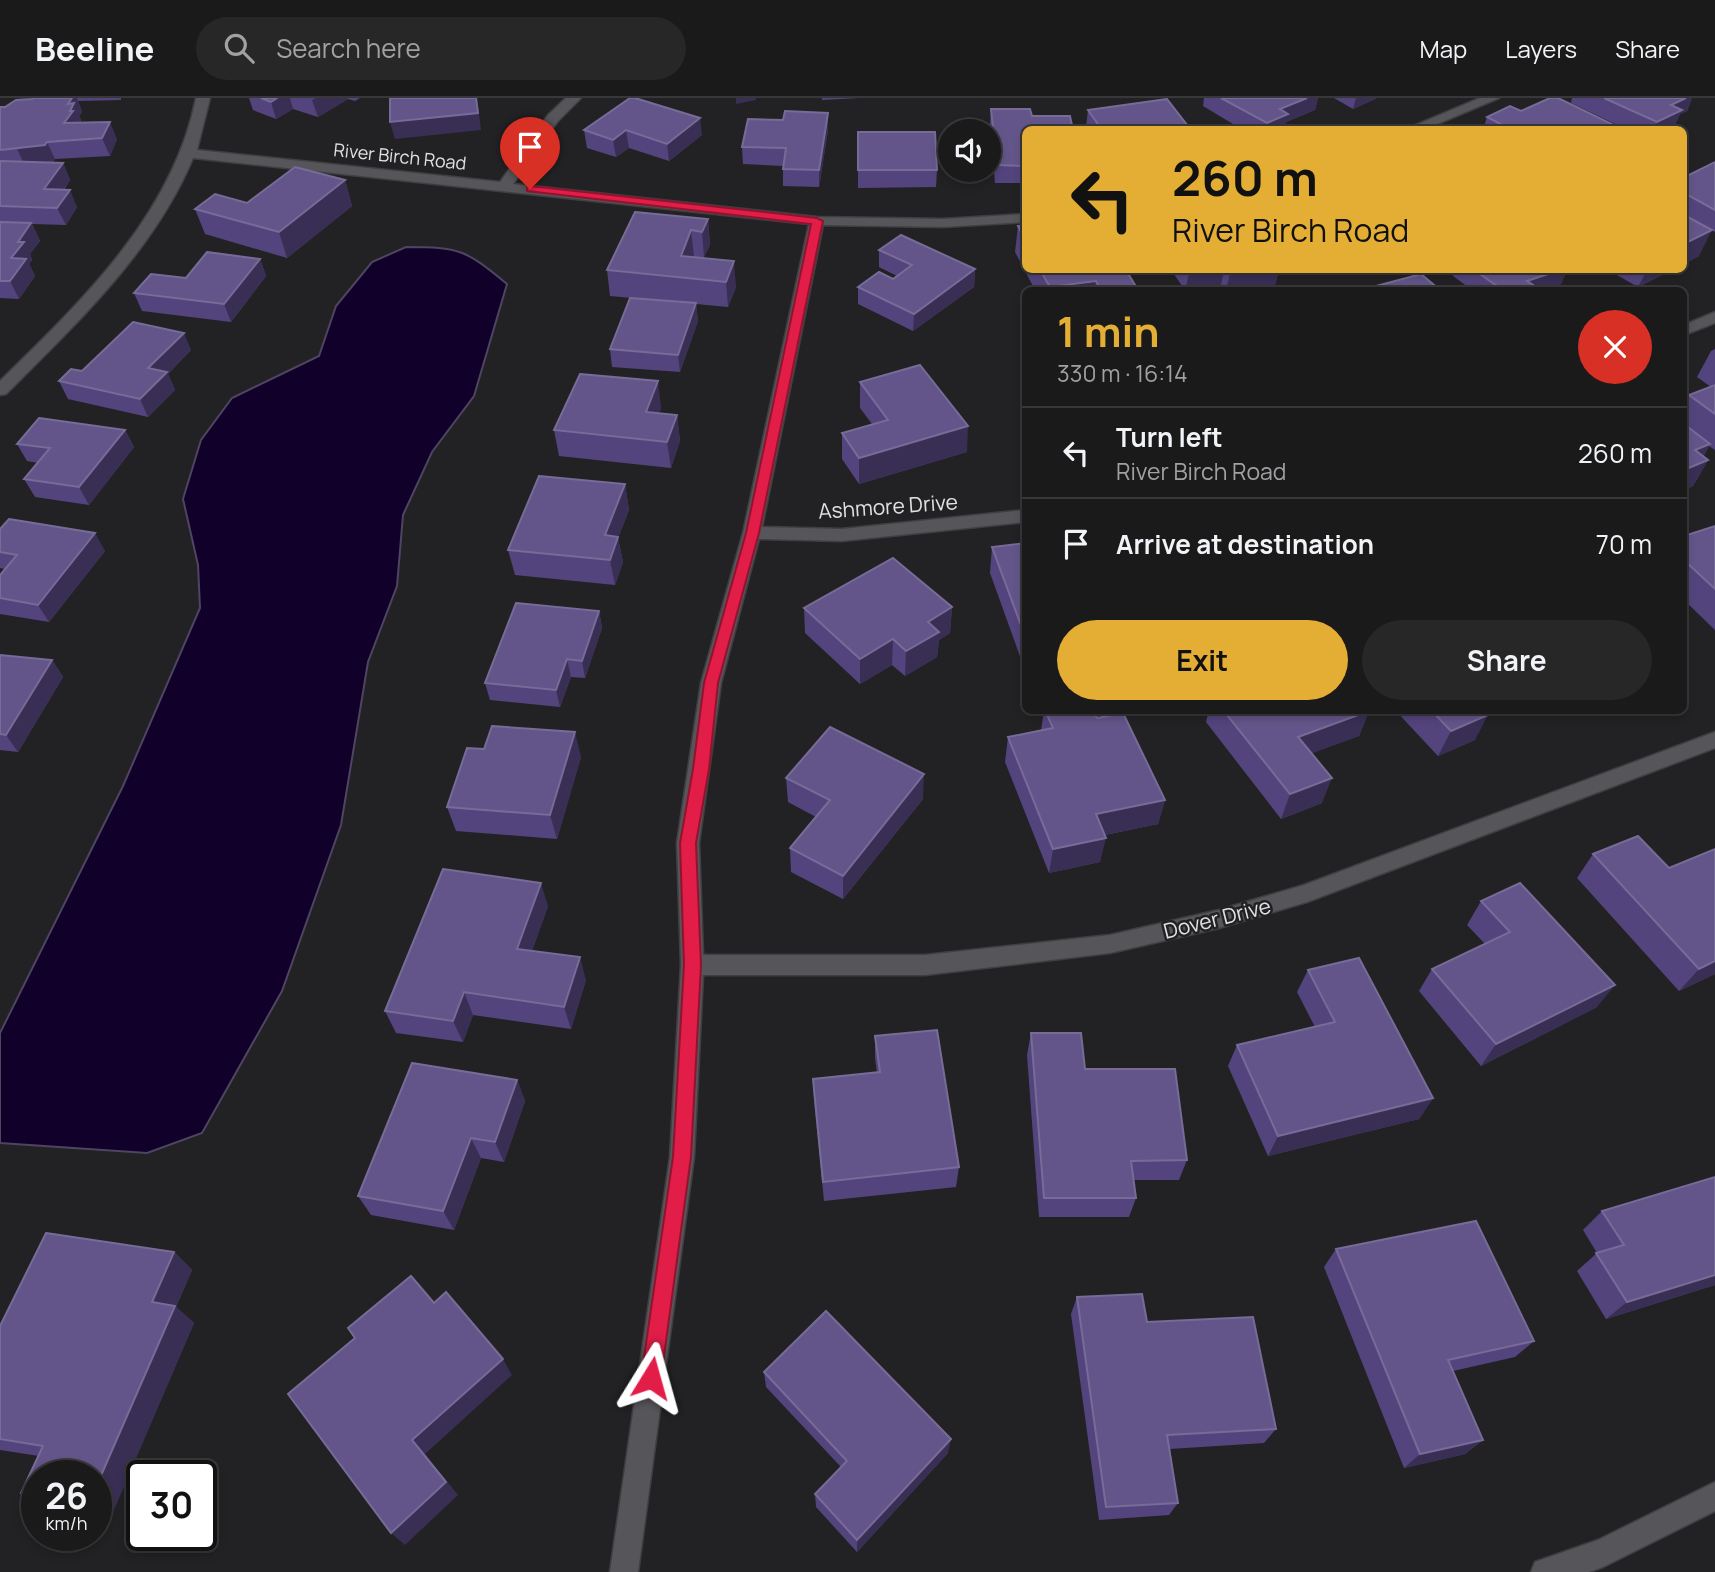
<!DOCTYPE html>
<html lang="en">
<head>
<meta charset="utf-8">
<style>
  :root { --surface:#1a1a1b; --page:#272728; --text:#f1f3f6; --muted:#9fa1a3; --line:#38383a; --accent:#e4ae35 }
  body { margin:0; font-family:Manrope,sans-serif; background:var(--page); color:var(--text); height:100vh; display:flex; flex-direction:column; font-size:26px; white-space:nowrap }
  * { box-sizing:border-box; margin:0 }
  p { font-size:23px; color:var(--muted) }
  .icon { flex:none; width:38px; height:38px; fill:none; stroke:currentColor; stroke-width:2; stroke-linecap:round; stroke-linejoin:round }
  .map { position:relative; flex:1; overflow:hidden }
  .side { position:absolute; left:1022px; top:189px; width:665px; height:427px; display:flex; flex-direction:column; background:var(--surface); border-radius:10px; box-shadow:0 4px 10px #0003,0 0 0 2px var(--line) }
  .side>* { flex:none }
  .top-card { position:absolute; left:1022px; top:28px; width:665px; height:147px; border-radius:10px; box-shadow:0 4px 10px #0003,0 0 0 2px var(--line); background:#e4ae35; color:#111; overflow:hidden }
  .fabs { position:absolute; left:938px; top:21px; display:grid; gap:14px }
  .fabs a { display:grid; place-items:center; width:63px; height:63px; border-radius:50%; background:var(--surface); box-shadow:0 4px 10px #0003,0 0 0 2px var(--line); font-size:35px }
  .speed { position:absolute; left:21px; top:1362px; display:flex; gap:14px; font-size:35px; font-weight:700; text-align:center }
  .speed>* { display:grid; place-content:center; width:91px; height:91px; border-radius:50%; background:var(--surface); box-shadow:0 4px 10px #0003,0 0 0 2px var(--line); line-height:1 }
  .speed small { font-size:18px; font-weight:400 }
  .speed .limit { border:4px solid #111; border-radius:10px; background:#fff; color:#111 }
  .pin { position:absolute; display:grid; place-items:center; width:60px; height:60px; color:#fff; margin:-72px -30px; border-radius:50% 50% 50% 0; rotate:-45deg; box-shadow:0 0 7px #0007 }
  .pin .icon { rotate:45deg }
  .me { position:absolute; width:77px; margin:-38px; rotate:8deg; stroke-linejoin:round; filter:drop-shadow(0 0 5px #0008) }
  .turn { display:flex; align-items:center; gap:24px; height:147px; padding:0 35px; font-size:32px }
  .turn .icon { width:91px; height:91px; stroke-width:2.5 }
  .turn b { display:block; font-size:49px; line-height:60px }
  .round { display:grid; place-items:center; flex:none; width:74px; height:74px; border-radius:37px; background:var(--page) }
  .head { display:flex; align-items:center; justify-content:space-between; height:119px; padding:0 35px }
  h1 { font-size:42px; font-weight:700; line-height:52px; color:var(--accent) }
  .button { display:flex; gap:14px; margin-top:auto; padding:14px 35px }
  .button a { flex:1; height:80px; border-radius:42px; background:var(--accent); color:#111; font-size:28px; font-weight:700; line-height:80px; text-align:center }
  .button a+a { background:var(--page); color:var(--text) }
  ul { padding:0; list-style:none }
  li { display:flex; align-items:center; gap:21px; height:91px; padding:0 35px; border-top:2px solid var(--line) }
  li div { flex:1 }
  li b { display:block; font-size:26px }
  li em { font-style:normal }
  header { display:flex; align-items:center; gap:42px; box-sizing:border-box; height:98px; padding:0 35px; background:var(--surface); border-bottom:2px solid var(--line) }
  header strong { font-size:33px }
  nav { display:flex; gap:38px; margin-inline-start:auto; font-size:24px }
  .search { width:490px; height:63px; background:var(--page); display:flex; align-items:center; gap:18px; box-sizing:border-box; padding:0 24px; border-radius:38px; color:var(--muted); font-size:26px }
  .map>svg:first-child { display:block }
</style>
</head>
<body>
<header>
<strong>Beeline</strong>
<div class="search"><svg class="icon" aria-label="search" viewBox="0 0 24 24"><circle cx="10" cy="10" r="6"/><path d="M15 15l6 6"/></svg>Search here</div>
<nav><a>Map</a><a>Layers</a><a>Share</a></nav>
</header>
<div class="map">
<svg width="1715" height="1474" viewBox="0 0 1715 1474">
  <rect width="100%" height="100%" fill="#222224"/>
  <path fill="#10002a" stroke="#4f4462" stroke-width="2" d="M406,149C460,149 466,152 507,186L474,298L432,354L403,417L397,488L368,564L341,727L282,893L202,1035L147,1055L0,1045V935L123,688L200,510L198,467L183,401L201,342L232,300L319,258L336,208L372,164Z"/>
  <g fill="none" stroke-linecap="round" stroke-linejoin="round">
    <defs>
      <g id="street">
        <path d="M196,0H210L197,52L500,84L548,17L566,0H581L558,23L513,86L817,119L943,121L1026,116V124L943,129L823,127L762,429L842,431L1026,412V424L842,443L759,441L721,585L699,745L703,857H925L1110,837L1219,812L1304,787L1715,634V650L1307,804L1219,830L1110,855L925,877H703L694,1059L638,1474H610L670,1059L681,867L677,745L701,585L743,435L809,126L193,60C155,152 76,226 6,296L0,297V283C82,203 173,116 196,0Z"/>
        <polygon points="1480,0 1499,0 1423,32 1404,32"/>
        <polygon points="1715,214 1715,225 1684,237 1684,227"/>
        <polygon points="1715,1384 1715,1413 1603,1469 1589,1474 1531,1474 1535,1464 1598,1442"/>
      </g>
    </defs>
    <use href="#street" stroke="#3f3e41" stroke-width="3"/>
    <use href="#street" fill="#565559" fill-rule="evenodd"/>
  </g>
  <g fill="#54447e">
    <polygon points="33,0 121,0 121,2 78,3 82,14 79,18 81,22 80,24 117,41 110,58 55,61 53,64 63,65 70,82 64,92 77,109 66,127 32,126 40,143 30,156 32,162 29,166 35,178 19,201 0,200 0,9 5,9"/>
    <polygon points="249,0 360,0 355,3 348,1 318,19 293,11 276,21 253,12"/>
    <polygon points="630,0 702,37 669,63 629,50 616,59 587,50 584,32"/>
    <polygon points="822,0 860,0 822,2"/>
    <polygon points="1204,0 1318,0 1315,12 1286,24 1285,32 1243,32 1203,8"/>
    <polygon points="1334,0 1376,0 1375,1 1353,11"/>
    <polygon points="1572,0 1692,0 1687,13 1680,16 1674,29 1669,32 1628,32 1571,5"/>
    <polygon points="991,11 1032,18 1026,32 1026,85 995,85 990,28"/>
    <polygon points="1088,12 1191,32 1088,32 1086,29"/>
    <polygon points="1521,13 1616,28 1615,32 1483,32 1487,19"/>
    <polygon points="828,15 828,32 819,89 783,88 783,68 743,66 742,49 783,22"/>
    <polygon points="858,34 937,72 936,89 858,90"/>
    <polygon points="1715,64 1715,134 1695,123 1699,158 1684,166 1684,74 1689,77"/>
    <polygon points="345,82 352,108 287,160 205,136 195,111 247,105"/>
    <polygon points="708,121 710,147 704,159 694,159 736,189 728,209 696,206 698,223 680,274 612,269 610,251 632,200 610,198 607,172"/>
    <polygon points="1026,127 1026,172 1126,172 1138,192 1035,192 1015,154 1018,128"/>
    <polygon points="879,152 975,171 974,189 913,233 858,206 858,189 893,181 897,178 879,169"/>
    <polygon points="260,161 266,178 231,224 142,213 134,195"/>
    <polygon points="1171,172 1279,172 1275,187 1240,192 1224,192 1221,187 1185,192"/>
    <polygon points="1455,172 1567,172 1561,186 1543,192 1472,192 1453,178"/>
    <polygon points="1608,172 1672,172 1638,189"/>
    <polygon points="1715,251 1715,352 1709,348 1703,359 1708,362 1693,388 1684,392 1684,308 1689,297 1711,289 1697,279 1711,253"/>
    <polygon points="191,252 168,276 175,292 148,319 68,301 59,283 82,273"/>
    <polygon points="860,284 967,354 859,386 842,361 842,335 872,326 860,310"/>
    <polygon points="661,310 659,315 677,317 680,343 671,370 559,358 554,332"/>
    <polygon points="125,332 134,349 89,407 35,399 24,381 38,365 27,363 17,346"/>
    <polygon points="625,386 629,412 618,440 623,464 615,487 515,477 508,452"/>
    <polygon points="1715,428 1715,532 1684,502 1684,438"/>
    <polygon points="0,431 105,453 49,524 0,516 0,500 5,471 0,470"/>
    <polygon points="1026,445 1026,575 990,475 992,449"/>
    <polygon points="952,509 950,535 939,542 937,559 905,578 892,567 860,586 805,535 804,510"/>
    <polygon points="599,513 602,530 585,580 571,579 560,609 490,602 485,585"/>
    <polygon points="0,557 52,562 63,579 18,654 0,652"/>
    <polygon points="1044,612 1093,612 1097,620 1165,702 1158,726 1105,737 1100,764 1049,775 1005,664 1008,639 1041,633"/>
    <polygon points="1209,612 1369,613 1359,638 1311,655 1322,705 1281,721 1206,624"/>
    <polygon points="1395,612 1483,612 1475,642 1438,658"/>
    <polygon points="581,659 557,741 456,733 447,709"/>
    <polygon points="786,680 923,701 843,801 791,774 790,750 816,719 788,704"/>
    <polygon points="1593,756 1669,770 1715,876 1679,893 1577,780"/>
    <polygon points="1481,803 1597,909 1481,968 1419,893 1432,871 1485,846 1467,827"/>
    <polygon points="548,808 532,853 586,882 571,931 473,917 463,944 396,935 385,913"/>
    <polygon points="1308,872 1433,1000 1419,1021 1268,1058 1228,968 1237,947 1315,929 1297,894"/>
    <polygon points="1031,935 1085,971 1187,1062 1179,1082 1134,1082 1136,1100 1129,1119 1039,1119 1027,957"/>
    <polygon points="875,938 959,1069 956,1089 824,1103 814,1002 813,981 877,975 875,960"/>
    <polygon points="517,982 525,1003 504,1064 481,1060 454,1132 371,1117 358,1098"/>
    <polygon points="1602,1113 1715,1187 1606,1221 1577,1173 1597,1155 1583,1132"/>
    <polygon points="1336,1151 1534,1243 1515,1259 1453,1273 1483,1342 1465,1356 1404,1370 1324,1169"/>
    <polygon points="174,1154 192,1172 176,1209 194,1225 111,1418 96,1416 96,1377 37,1377 37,1403 21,1395 39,1358 0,1352 0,1228"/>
    <polygon points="1077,1199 1147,1224 1276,1331 1264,1345 1170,1351 1178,1405 1169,1417 1099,1422 1071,1216"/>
    <polygon points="764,1274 948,1355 857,1454 816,1409 815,1396 841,1369 766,1289"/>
  </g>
  <g fill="#392f55">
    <polygon points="72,0 77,0 82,14 79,18 81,22 79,27 64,25 68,6"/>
    <polygon points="277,0 290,0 293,11 276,21 271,4"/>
    <polygon points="316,0 347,0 348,1 318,19 312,2"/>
    <polygon points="477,0 481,32 395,41 390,24"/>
    <polygon points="736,0 756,0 756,2 736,6"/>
    <polygon points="1307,0 1318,0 1315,12 1286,24 1285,32 1265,32 1267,25 1280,11"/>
    <polygon points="1356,0 1376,0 1375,1 1353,11"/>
    <polygon points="1686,0 1692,0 1687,13 1680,16 1674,29 1669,32 1654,32 1657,24 1671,7"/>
    <polygon points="828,15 828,32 819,89 819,72"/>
    <polygon points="700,20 702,37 669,63 667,46"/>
    <polygon points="110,24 117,41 110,58 102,40"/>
    <polygon points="626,32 629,50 616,59 613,42"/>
    <polygon points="47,44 55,61 53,65 25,68 17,51"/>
    <polygon points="63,65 70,82 52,109 44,91"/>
    <polygon points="345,82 352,108 287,160 279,134"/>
    <polygon points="70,92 77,109 66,127 57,110"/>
    <polygon points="708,121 710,147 704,159 702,134"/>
    <polygon points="31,125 40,143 30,156 32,162 29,166 35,178 19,201 10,183 11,160 18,144"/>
    <polygon points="691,132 694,158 685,180 681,158"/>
    <polygon points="1712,132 1699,158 1684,166 1684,146"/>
    <polygon points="260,161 266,178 231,224 224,206"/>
    <polygon points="734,163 736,189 728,209 726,184"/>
    <polygon points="975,171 974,189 913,233 914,216"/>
    <polygon points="1190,172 1224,172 1221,187 1185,192"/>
    <polygon points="1231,172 1279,172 1275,187 1240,192 1226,192"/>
    <polygon points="1560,172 1567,172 1561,186 1543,192 1523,192 1527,183"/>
    <polygon points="1647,172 1672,172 1638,189"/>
    <polygon points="1096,183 1095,192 1049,192 1050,189"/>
    <polygon points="696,205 698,223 680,274 678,257"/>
    <polygon points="184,235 191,252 168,276 175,292 148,319 140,301 148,270"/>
    <polygon points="658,283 661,310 650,340 646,314"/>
    <polygon points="677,317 680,343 671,370 667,344"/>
    <polygon points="968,328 967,354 859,386 859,360"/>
    <polygon points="125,332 134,349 89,407 79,389"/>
    <polygon points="1710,346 1699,365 1708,362 1693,388 1684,392 1684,372 1695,352"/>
    <polygon points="625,386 629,412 618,440 623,464 615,487 605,437"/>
    <polygon points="95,435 105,453 49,524 38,507"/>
    <polygon points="952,509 950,535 939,542 937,559 905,578 906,553 928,524"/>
    <polygon points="599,513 602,530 585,580 582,563"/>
    <polygon points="893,541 892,567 860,586 860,561"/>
    <polygon points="567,561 571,579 560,609 556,592"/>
    <polygon points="52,562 63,579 18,654 6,637"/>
    <polygon points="1369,613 1359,638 1289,664 1298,639"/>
    <polygon points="1488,617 1475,642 1438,658 1451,633"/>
    <polygon points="575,634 581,659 557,741 550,717"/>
    <polygon points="924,676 923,701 843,801 843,778"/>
    <polygon points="1332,680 1322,705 1281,721 1290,696"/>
    <polygon points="1165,702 1158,726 1090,740 1096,716"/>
    <polygon points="1106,740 1100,764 1049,775 1053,751"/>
    <polygon points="541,785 548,808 525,873 517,851"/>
    <polygon points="580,859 586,882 571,931 564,909"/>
    <polygon points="1715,863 1715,876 1679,893 1699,871"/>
    <polygon points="1615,887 1597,909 1481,968 1496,946"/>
    <polygon points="464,894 473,917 463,944 453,923"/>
    <polygon points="517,982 525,1003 504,1064 495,1044"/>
    <polygon points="1433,1000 1419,1021 1268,1058 1278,1038"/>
    <polygon points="471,1040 481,1060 454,1132 443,1113"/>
    <polygon points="174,1154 192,1172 176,1209 194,1225 111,1418 96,1410 96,1389 152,1204"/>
    <polygon points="1715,1177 1715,1187 1606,1221 1627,1204"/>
    <polygon points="503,1261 512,1277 425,1356 458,1397 405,1447 391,1435 412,1342"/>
    <polygon points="951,1341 948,1355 857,1454 857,1442"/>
    <polygon points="1483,1342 1465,1356 1404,1370 1420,1356"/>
  </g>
  <g fill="#635589" stroke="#776b97" stroke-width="2">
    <polygon points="33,0 72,0 68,6 74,5 70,13 73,13 64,25 110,24 102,40 47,44 45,47 0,52 0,9 5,9 16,2 32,1"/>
    <polygon points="261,0 277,0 271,4"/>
    <polygon points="390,0 476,0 478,15 390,24"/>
    <polygon points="630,0 635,0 700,20 667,46 626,32 613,42 584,32"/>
    <polygon points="1221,0 1307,0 1280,11 1288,16 1267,25"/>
    <polygon points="1550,0 1558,0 1616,28 1609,32 1512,32 1487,19 1510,8 1521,13"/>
    <polygon points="1604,0 1686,0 1671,7 1682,12 1657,24"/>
    <polygon points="1167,1 1191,32 1102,32 1088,12"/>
    <polygon points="991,11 1030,11 1032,18 1070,18 1073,32 1026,32 1026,68 997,67"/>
    <polygon points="785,13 828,15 819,72 783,71 786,50 742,49 748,21 783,22"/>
    <polygon points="858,34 935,34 937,72 858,72"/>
    <polygon points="0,63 63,65 44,91 70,92 57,110 0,108"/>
    <polygon points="1715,64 1715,112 1684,95 1684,74 1689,77"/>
    <polygon points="295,69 345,82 279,134 195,111 215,96 247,105"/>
    <polygon points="635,114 708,121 702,134 691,132 681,158 734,163 726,184 607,172"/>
    <polygon points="1684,117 1712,132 1684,146"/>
    <polygon points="0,124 31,125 18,144 24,144 11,160 26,161 10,183 0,183"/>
    <polygon points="1026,127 1026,143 1018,128"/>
    <polygon points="901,137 975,171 914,216 858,189 879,174 893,181 912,167 879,152"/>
    <polygon points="207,154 260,161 224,206 134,195 151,176 186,180"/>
    <polygon points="1040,172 1126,172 1138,192 1101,192 1096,183 1050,189"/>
    <polygon points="1474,172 1560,172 1527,183 1541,192 1503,192"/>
    <polygon points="1421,176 1440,192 1361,192"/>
    <polygon points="630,200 696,205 678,257 610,251"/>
    <polygon points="133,224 184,235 148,270 167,274 140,301 59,283 71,271 82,273"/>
    <polygon points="920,267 968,328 859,360 842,335 888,322 860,284"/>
    <polygon points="580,276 658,283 646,314 677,317 667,344 554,332"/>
    <polygon points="1715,287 1715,316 1689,297"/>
    <polygon points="39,320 125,332 79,389 24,381 50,350 17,346"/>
    <polygon points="1684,326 1710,346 1695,352 1708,362 1684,372"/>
    <polygon points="539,378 625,386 605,437 618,439 610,462 508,452"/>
    <polygon points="9,421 95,435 38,507 0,500 0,477 17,457 0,454 0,431"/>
    <polygon points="1715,428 1715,491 1684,462 1684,438"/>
    <polygon points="1026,445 1026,541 992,449"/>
    <polygon points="893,460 952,509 928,524 939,534 906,553 893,541 860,561 804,510"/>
    <polygon points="516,505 599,513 582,563 567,561 556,592 485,585"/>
    <polygon points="0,557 52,562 6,637 0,636"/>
    <polygon points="1045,612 1093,612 1097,620 1123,615 1165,702 1096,716 1106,740 1053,751 1008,639 1053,630"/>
    <polygon points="1223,612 1369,612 1369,613 1298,639 1332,680 1290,696"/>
    <polygon points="1431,612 1483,612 1488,617 1451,633"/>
    <polygon points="492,628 575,634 550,717 447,709 467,650 484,651"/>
    <polygon points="830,629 924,676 843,778 790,750 830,702 786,680"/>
    <polygon points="1638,738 1669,770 1715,751 1715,863 1699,871 1593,756"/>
    <polygon points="443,771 541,785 517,851 580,859 564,909 464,894 453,923 385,913"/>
    <polygon points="1520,785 1615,887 1496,946 1432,871 1510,834 1481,803"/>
    <polygon points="1359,860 1433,1000 1278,1038 1237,947 1335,924 1308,872"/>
    <polygon points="937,932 959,1069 823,1084 813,981 880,974 875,938"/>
    <polygon points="1031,935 1081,935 1085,971 1175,971 1187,1062 1131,1063 1136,1100 1044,1100"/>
    <polygon points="412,965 517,982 495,1044 471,1040 443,1113 358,1098"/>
    <polygon points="1715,1079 1715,1177 1627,1204 1596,1155 1624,1147 1602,1113"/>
    <polygon points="1476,1123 1534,1243 1448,1262 1483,1342 1420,1356 1336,1151"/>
    <polygon points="46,1135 174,1154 152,1204 175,1208 96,1389 96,1377 37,1377 37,1397 21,1395 43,1348 0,1341 0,1228"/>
    <polygon points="411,1178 434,1205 446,1194 503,1261 412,1342 446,1384 391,1435 288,1296 355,1240 348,1230"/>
    <polygon points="1142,1196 1147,1224 1253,1219 1276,1331 1167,1337 1178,1405 1106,1409 1077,1199"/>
    <polygon points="826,1213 951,1341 857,1442 815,1396 847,1363 764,1274"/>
  </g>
  <polygon fill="#e11d48" stroke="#92132f" stroke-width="2" points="530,88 817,120 823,123 759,435 718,585 709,671 696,745 701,867 691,1059 661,1280 658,1287 651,1290 644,1287 641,1280 673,1059 684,867 680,745 693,671 704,585 746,435 811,126 527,93 527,89"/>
  <g text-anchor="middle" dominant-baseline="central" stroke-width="5" stroke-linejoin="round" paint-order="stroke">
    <g font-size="18" fill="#e1e1e3" stroke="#222224">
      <text transform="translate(400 58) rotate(6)">River Birch Road</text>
    </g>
    <g font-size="21" fill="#e1e1e3" stroke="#222224">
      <text transform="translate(888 408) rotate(-4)">Ashmore Drive</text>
      <text transform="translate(1217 820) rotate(-14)">Dover Drive</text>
    </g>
  </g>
</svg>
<div class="fabs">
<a><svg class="icon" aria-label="sound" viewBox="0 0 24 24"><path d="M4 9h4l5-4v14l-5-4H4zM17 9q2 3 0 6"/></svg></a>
</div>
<div class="speed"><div>26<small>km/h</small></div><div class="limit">30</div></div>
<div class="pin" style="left:530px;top:91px;background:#d93025"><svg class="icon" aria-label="arrive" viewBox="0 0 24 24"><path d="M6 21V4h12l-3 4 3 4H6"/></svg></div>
<svg class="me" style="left:651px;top:1280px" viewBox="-20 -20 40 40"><path d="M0-17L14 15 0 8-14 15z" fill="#e11d48" stroke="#fff" stroke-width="4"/></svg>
<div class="top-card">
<div class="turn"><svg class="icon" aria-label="left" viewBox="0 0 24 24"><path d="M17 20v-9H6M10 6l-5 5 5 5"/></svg><div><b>260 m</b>River Birch Road</div></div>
</div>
<section class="side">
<div class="head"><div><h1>1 min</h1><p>330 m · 16:14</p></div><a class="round" style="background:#d93025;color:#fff"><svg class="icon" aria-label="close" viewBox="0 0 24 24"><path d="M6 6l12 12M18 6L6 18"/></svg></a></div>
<ul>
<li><svg class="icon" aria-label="left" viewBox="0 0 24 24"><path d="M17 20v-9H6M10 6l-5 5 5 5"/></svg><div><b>Turn left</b><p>River Birch Road</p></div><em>260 m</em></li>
<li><svg class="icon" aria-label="arrive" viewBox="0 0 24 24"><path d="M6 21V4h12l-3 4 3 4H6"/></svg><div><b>Arrive at destination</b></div><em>70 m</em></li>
</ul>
<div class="button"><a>Exit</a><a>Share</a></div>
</section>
</div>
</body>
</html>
